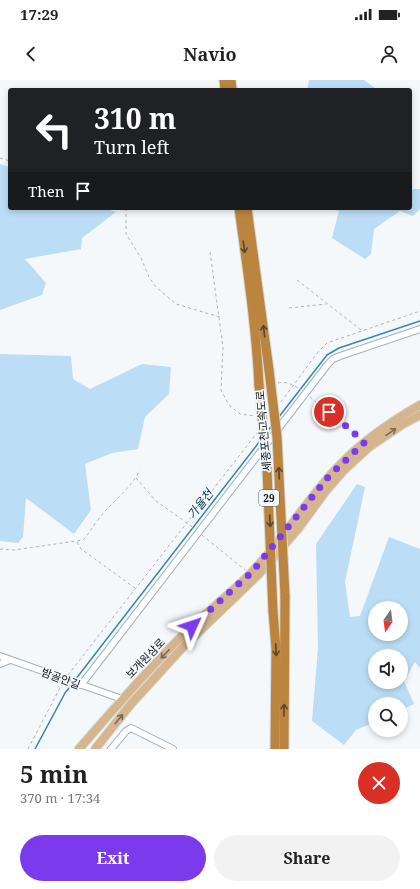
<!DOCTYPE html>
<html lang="en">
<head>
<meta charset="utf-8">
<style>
  :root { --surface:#fff; --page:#f2f2f2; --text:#222; --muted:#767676; --accent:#7c3aed }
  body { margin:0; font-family:"Noto Serif","Noto Sans KR",serif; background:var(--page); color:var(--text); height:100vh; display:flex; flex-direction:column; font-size:15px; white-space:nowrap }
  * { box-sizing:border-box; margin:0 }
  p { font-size:13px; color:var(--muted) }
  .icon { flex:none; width:22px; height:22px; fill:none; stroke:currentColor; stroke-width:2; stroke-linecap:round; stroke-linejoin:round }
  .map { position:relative; height:669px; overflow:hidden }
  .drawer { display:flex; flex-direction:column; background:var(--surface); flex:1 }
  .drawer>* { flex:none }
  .banner { position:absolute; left:8px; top:8px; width:404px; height:122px; border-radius:4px; box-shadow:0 2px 6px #0003; background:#202124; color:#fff; overflow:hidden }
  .needle { width:26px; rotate:194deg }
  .buttons { position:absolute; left:368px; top:521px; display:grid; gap:8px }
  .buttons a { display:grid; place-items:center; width:40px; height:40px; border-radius:50%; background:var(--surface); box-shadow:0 2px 6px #0003; font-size:20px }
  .pin { position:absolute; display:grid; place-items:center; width:34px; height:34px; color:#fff; margin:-17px; border:2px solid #fff; border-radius:50%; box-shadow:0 1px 4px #0007 }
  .me { position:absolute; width:44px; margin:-22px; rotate:48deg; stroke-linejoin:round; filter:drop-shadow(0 0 3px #0008) }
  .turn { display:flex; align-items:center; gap:14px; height:84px; padding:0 20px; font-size:18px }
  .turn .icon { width:52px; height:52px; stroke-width:2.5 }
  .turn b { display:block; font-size:28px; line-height:34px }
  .then { display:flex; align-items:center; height:38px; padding:0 20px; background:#0003; gap:8px; font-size:15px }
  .round { display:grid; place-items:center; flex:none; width:42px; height:42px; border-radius:21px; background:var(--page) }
  .overview { display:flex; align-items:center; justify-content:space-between; height:68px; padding:0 20px }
  h1 { font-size:24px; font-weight:700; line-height:30px }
  .action { display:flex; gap:8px; margin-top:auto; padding:8px 20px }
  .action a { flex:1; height:46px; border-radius:24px; background:var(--accent); color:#fff; font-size:16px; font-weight:700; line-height:46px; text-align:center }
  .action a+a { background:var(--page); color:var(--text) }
  .status { display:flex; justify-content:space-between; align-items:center; height:28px; padding:0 20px; background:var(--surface); direction:ltr }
  .status svg { height:11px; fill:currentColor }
  header { display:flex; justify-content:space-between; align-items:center; height:52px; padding:0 20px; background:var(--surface); font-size:18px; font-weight:700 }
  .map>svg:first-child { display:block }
</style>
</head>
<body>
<div class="status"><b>17:29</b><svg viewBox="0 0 49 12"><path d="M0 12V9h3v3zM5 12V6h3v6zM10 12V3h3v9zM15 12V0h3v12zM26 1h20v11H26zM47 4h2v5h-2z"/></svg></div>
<header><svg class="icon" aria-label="back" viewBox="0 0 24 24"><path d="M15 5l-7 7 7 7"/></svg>Navio<svg class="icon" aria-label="person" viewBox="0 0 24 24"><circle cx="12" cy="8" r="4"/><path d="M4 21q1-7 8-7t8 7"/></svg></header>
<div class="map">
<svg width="420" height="669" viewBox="0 0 420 669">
  <rect width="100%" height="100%" fill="#f4f8fb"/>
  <g fill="#bbddf5" fill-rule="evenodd">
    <polygon points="309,0 364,0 378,10 307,10"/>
    <polygon points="0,84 10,87 10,128 104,128 116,132 82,158 81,169 25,179 46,203 42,215 0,230"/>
    <polygon points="414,109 420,109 420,129 413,136 400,131 374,149 371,174 365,179 332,158 339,131 330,128 410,128 410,111"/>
    <polygon points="0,274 71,276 73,299 90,309 142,284 171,287 169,314 145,337 138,369 112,373 85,384 91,430 74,454 26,418 23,457 18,463 0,461"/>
    <path d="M357,404L365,407L345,502L350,537L360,536L389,457L420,469V588L415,582L404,601L414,624L401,630V624H375V642L356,650L344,665L312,641L318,568L316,464ZM375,528H401V554H375ZM375,576H401V602H375Z"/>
  </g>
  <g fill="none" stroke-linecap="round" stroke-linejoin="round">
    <g stroke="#3b83b0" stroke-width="1.5">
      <polyline points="278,338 327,275 339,268 420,241"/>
      <polyline points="267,352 272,345"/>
      <polyline points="75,600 260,361"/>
      <polyline points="35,669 65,613 73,603"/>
    </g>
    <defs>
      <g id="minor">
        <polyline points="0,576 122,619"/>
        <polyline points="0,584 10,580"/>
        <polyline points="81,605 328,284 333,279 340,276 420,249"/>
        <polyline points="111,669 126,651 131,648 173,669"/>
      </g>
      <g id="major">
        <path d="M79,669C113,630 146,591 183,555C205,533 231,514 252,492C283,460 306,421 336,389C360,363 390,342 420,325"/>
        <polyline points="95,669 131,624 183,567 259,494 298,449 325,412 344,390 369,367 403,344 420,335"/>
      </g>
      <g id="highway">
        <polyline points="224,0 225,10"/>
        <polyline points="231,0 232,10"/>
        <path d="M239,128C247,187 256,245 259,305"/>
        <polyline points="247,128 269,290"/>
        <polyline points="273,531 276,569 275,669"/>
        <polyline points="284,669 285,516"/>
      </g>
    </defs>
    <use href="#minor" stroke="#9db2c1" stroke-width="8"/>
    <use href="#major" stroke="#d3d5d5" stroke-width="10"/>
    <use href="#highway" stroke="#d3d5d5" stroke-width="11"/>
    <g stroke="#adb2b6" stroke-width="1" stroke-dasharray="3 3" stroke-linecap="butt">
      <polyline points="0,78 10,81"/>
      <polyline points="126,128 126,154 141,178 149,197 155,206 176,224 220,237 223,237"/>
      <polyline points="210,172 223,267 221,310 229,325 240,334 255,336"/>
      <polyline points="297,200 361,250"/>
      <polyline points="289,228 326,224"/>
      <path d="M278,303C288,301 293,305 301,310"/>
      <polyline points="310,317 360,358"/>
      <polyline points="281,322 318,272 327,263 420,231"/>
      <polyline points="136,398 156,421 194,448"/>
      <polyline points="202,455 245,490"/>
      <polyline points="77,462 81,469 135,508"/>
      <path d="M0,469L14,470L83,460C89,454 92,447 98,440C111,422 130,410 140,390"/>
      <polyline points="68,595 257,353"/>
      <polyline points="28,669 62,604"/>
    </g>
    <use href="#minor" stroke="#fff" stroke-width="6"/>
    <use href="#major" stroke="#d6b58c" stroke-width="8"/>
    <use href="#highway" stroke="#bb843f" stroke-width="9"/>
    <defs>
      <g id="highway-bridge">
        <polyline points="269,290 277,357 285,516"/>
        <polyline points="259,305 267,390 273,531"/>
      </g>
    </defs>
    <use href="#highway-bridge" stroke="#d3d5d5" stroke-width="11" stroke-linecap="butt"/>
    <use href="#highway-bridge" stroke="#bb843f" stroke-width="9"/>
  </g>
  <defs><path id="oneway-shaft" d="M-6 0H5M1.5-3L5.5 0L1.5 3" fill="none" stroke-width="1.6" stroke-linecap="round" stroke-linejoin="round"/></defs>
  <g stroke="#5a462a">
    <use href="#oneway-shaft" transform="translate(244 167) rotate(82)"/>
    <use href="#oneway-shaft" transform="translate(264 251) rotate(-97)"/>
    <use href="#oneway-shaft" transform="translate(279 393) rotate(-93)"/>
    <use href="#oneway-shaft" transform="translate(270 441) rotate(87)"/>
    <use href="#oneway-shaft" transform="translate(276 570) rotate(88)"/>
    <use href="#oneway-shaft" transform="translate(284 630) rotate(-89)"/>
  </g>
  <g stroke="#7b6c58">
    <use href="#oneway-shaft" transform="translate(391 352) rotate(-35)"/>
    <use href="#oneway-shaft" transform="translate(165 574) rotate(134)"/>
    <use href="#oneway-shaft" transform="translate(119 639) rotate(-51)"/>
  </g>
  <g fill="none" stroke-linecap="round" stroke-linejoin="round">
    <polyline stroke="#7c3aed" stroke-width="7" stroke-dasharray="0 12.6" points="192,546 252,492 329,396 364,363 352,351 329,332"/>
  </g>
  <g text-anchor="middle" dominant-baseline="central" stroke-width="3.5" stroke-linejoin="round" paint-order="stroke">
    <rect fill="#f4f8fb" stroke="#51585c" stroke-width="1" x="259" y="410" width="20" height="16" rx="3"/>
    <g font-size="10" font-weight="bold" fill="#0b1318">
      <text x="269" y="418">29</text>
    </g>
    <g font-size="11" fill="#0b1318" stroke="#f4f8fb">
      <text transform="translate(263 351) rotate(-95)">세종포천고속도로</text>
      <text transform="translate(145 578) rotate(-46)">보개원삼로</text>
      <text transform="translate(61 598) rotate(20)">밤골안길</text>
    </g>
    <g font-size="12" font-style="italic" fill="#0b364f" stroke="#f4f8fb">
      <text transform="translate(200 424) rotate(-52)">가율천</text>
    </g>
  </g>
</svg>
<div class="buttons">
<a><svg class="needle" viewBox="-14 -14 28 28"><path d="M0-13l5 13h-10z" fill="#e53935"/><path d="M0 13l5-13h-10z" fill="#767676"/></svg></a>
<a><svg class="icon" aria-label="sound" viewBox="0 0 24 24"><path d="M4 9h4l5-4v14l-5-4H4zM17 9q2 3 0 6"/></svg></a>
<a><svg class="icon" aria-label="search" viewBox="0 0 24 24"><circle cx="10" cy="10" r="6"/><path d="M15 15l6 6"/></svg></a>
</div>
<div class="pin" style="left:329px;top:332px;background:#d93025"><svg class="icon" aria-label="arrive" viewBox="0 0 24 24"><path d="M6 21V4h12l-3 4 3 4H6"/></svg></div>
<svg class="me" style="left:192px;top:546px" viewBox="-20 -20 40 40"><path d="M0-17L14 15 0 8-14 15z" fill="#7c3aed" stroke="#fff" stroke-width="4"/></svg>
<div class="banner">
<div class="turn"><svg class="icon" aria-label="left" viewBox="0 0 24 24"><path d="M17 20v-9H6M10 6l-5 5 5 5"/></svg><div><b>310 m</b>Turn left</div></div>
<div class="then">Then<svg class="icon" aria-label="arrive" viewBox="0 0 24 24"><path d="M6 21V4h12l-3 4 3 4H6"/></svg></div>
</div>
</div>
<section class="drawer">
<div class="overview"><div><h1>5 min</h1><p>370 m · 17:34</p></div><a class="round" style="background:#d93025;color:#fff"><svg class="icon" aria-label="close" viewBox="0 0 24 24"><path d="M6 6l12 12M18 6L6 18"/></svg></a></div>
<div class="action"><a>Exit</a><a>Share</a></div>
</section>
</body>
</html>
